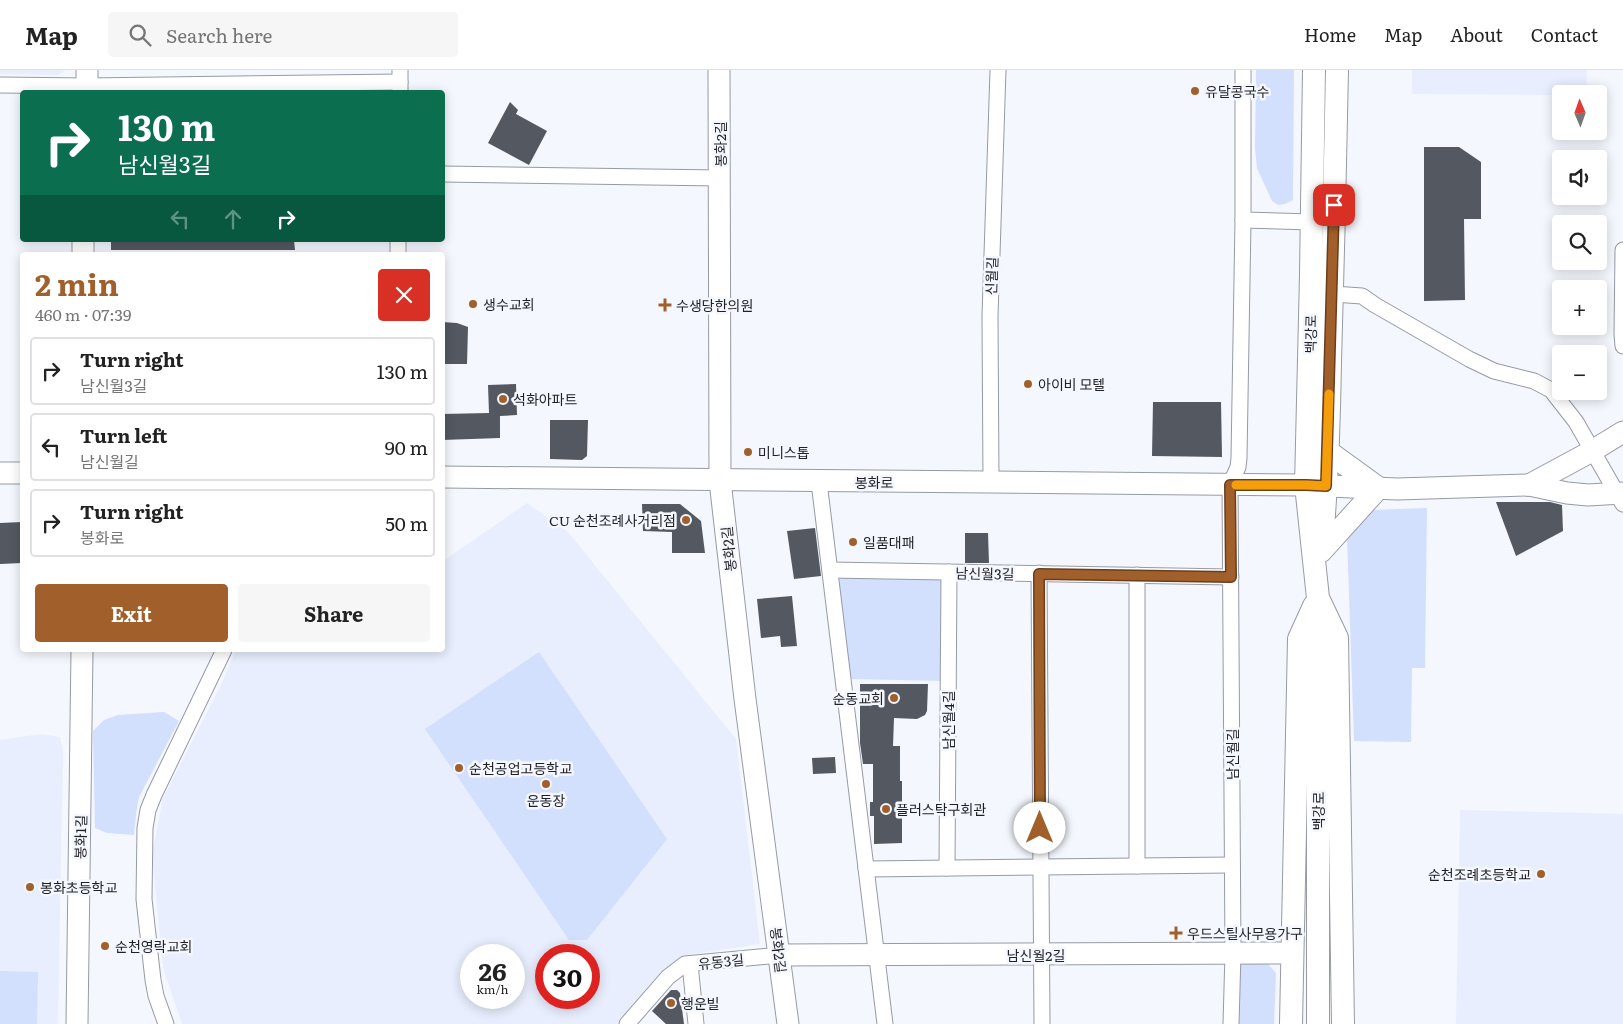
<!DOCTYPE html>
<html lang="en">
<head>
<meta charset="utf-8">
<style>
  :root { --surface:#fff; --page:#f6f6f6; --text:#222; --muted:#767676; --line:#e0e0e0; --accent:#a1602b }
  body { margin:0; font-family:Literata,"Noto Sans KR",serif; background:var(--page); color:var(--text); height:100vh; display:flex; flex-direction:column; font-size:19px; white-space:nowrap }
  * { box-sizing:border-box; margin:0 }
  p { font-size:16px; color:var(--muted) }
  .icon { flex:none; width:28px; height:28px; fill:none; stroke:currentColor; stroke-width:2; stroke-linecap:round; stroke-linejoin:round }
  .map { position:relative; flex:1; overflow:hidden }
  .panel { position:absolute; left:20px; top:182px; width:425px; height:400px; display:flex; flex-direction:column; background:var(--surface); border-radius:5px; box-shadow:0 2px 12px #0003 }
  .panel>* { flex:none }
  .top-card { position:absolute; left:20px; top:20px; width:425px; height:152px; border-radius:5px; box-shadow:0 2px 12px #0003; background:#0b6e4f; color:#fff; overflow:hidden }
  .needle { width:32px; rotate:358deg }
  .controls { position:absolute; left:1552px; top:15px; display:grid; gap:10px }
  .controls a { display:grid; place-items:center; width:55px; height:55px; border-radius:5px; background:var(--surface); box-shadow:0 2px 12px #0003; font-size:25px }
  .speed { position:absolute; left:460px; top:874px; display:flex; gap:10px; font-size:25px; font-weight:700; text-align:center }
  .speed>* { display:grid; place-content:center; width:65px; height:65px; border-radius:50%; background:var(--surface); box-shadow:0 2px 12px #0003; line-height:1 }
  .speed small { font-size:12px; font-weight:400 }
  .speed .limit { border:8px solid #d22; background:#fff; color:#111 }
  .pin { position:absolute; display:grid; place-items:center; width:42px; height:42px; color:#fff; margin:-21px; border-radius:10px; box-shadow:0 2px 8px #0006 }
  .me { position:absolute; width:55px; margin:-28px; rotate:0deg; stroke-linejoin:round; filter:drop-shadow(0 0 4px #0008) }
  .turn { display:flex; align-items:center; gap:18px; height:105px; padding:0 15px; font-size:22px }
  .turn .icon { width:65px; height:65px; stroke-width:2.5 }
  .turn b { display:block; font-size:35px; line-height:42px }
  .lanes { display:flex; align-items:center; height:48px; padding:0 15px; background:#0003; justify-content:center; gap:25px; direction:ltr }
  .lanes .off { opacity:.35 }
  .round { display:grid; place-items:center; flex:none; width:52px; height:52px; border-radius:5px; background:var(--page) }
  .overview { display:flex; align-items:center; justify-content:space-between; height:85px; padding:0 15px }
  h1 { font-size:30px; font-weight:700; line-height:38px; color:var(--accent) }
  .primary-button { display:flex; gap:10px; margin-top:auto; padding:10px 15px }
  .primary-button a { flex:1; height:58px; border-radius:5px; background:var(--accent); color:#fff; font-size:20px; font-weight:700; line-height:58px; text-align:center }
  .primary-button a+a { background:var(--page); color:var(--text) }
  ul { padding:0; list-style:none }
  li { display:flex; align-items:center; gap:15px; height:68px; margin:0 10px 8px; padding:0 5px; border:2px solid var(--line); border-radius:5px }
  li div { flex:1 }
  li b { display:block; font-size:19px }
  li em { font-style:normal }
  header { display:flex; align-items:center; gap:30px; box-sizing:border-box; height:70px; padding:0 25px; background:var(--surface); border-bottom:1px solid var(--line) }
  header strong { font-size:24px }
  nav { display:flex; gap:28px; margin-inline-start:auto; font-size:18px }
  .search { width:350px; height:45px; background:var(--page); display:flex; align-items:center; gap:12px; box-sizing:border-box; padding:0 18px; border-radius:5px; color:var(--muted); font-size:19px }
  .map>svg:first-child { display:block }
</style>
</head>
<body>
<header>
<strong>Map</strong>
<div class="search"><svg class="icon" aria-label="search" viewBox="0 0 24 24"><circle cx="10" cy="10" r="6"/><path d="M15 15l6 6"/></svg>Search here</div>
<nav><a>Home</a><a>Map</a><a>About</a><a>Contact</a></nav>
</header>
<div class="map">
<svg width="1623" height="954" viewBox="0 0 1623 954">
  <rect width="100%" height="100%" fill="#f4f7fd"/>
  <g fill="#e8eefd" fill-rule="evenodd">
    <polygon points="0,0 65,0 58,5 0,4"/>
    <polygon points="1412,0 1587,0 1586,24 1561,24 1561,25 1412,24"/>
    <path d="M527,433L568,462L736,669L760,874L681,886L618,954H182L163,898L152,785L163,728L220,617L236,580H442L443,491ZM471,885H514V928H471ZM546,885H589V928H546Z"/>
    <polygon points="41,664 60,667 63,681 58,954 0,954 0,670"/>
    <polygon points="1460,740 1623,744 1623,954 1456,954"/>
  </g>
  <g fill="#d2dffd">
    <polygon points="1256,0 1294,0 1293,130 1285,134 1278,135 1272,131 1257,98 1255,78"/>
    <polygon points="1427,438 1425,598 1412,598 1411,672 1354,671 1347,466 1371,440"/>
    <polygon points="837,506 944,507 943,611 849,609"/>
    <polygon points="539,582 667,769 587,870 569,870 425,659"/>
    <polygon points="164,642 179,651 139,727 136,744 134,765 107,763 95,758 93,661 104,650 118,645"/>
    <polygon points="1240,892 1268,894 1276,903 1274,954 1238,954"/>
    <polygon points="0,901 38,902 37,954 0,954"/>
  </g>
  <g fill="#545861">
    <polygon points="510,32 518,40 516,44 547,61 529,95 488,73"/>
    <polygon points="1424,77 1459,77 1481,92 1481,149 1464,149 1465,230 1424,231"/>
    <polygon points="111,170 294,170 295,180 111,180"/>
    <polygon points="442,252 457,253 468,257 467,294 442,294"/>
    <polygon points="516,314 517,345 500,346 500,368 442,370 442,344 489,343 488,315"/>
    <polygon points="1153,332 1221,332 1222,387 1152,386"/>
    <polygon points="550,350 588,350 587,386 582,390 550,389"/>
    <polygon points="1496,432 1550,432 1562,435 1563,461 1516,486"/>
    <polygon points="642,434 680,434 701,451 705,483 672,483 672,462 643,461"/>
    <polygon points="22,452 22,493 0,494 0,453"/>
    <polygon points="815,458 821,506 794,509 787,461"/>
    <polygon points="965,463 988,463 989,493 965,493"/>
    <polygon points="792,526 797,576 781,577 780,566 761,568 757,529"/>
    <polygon points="860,614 928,614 927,641 925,645 917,649 894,648 893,676 900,676 900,711 902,711 902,773 874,774 874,746 870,746 870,732 873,732 873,694 863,694 860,673"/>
    <polygon points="835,687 836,703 813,704 812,688"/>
    <polygon points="671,920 677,920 680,923 684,954 666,954 652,941"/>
  </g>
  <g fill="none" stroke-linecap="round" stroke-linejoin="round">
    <defs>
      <g id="street">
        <polyline points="1243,0 1243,150 1311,152"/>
        <polyline points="0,15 87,16 400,12"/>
        <polyline points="400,22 400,0"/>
        <polyline points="442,104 720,108"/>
        <polyline points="1623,180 1622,264 1623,276"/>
        <polyline points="398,185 398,170"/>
        <polyline points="1333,224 1362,226 1375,235 1469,289 1494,301 1534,311 1551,320 1576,352 1623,434"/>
        <polyline points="819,412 885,954"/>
        <polyline points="991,413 990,246 998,0"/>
        <polyline points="830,500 1231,507"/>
        <polyline points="1039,503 1042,954"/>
        <polyline points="1137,796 1137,505"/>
        <polyline points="947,798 949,502"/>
        <polyline points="866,799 1232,795"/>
        <polyline points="690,894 696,954"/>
        <polyline points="166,954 156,926 153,910 144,829 145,758 148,740 154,725 224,580"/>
        <polyline points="627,954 668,907 685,894 780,885"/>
        <polyline points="1231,954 1233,883 1230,415 1238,397 1239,388 1243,150"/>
      </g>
      <g id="secondary">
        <polyline points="719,0 720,411 745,629 788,954"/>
        <polyline points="87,22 87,0"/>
        <polyline points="83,185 83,170"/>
        <polyline points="0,403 22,403"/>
        <polyline points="442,407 1306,415 1397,419 1529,415 1567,423 1588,425 1623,423"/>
        <polyline points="1529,415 1592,381 1623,362"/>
        <polyline points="780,885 1292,883"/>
        <polyline points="77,954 82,580"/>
      </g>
      <g id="primary">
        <polyline points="1314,0 1311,205 1306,415 1318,528 1337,568 1343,954"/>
        <path d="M1322,471C1327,411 1329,352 1330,292C1333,195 1335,97 1337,0"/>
        <polyline points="1321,481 1378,418 1327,381"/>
        <polyline points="1291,954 1299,569 1314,536"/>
        <polyline points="1318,954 1318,535"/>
      </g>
    </defs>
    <use href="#street" stroke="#969aa4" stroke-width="17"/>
    <use href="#secondary" stroke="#969aa4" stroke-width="23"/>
    <use href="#primary" stroke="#969aa4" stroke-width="24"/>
    <use href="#street" stroke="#fff" stroke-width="15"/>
    <use href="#secondary" stroke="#fff" stroke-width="21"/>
    <use href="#primary" stroke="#fff" stroke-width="22"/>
  </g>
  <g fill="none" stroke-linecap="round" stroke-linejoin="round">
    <defs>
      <polyline id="route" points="1040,758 1039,504 1231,507 1230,415 1306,415 1326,416 1334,135"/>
    </defs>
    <use href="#route" stroke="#693e1c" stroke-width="12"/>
    <use href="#route" stroke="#a1602b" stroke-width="9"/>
    <polyline stroke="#f59e0b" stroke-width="9" points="1236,415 1306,415 1326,416 1329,324"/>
  </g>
  <g fill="#a1602b" stroke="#f4f7fd" stroke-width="2">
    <circle cx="1195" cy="21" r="5"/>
    <circle cx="473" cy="234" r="5"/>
    <path d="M662.5 227.5h5v5h5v5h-5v5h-5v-5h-5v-5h5z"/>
    <circle cx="1028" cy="314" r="5"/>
    <circle cx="503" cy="329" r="5"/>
    <circle cx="748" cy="382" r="5"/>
    <circle cx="686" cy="450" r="5"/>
    <circle cx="853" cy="472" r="5"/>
    <circle cx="894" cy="628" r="5"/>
    <circle cx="459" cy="698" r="5"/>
    <circle cx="546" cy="714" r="5"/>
    <circle cx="886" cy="739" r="5"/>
    <circle cx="1541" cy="804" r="5"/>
    <circle cx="30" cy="817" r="5"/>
    <path d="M1173.5 855.5h5v5h5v5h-5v5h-5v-5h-5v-5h5z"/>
    <circle cx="105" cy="876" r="5"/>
    <circle cx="671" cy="933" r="5"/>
  </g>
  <g text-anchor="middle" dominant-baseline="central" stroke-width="5" stroke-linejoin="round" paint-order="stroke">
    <g font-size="14" fill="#1f2024" stroke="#f4f7fd" text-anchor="start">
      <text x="1205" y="21">유달콩국수</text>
      <text x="483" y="234">생수교회</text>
      <text x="676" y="235">수생당한의원</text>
      <text x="1038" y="314">아이비 모텔</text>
      <text x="513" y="329">석화아파트</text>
      <text x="758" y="382">미니스톱</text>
      <text x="676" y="450" text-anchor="end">CU 순천조례사거리점</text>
      <text x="863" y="472">일품대패</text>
      <text x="884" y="628" text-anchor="end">순동교회</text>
      <text x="469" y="698">순천공업고등학교</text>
      <text x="546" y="730" text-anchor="middle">운동장</text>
      <text x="896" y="739">플러스탁구회관</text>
      <text x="1531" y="804" text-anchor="end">순천조례초등학교</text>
      <text x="40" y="817">봉화초등학교</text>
      <text x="1187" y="863">우드스틸사무용가구</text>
      <text x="115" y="876">순천영락교회</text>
      <text x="681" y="933">행운빌</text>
    </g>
    <g font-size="14" fill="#1f2024" stroke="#f4f7fd">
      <text transform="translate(720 74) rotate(-90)">봉화2길</text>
      <text transform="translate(991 206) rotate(-88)">신월길</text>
      <text transform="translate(1310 264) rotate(-89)">백강로</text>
      <text x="874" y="412">봉화로</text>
      <text transform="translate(728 479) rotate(-96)">봉화2길</text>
      <text transform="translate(985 503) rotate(1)">남신월3길</text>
      <text transform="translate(948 650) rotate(-90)">남신월4길</text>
      <text transform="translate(1232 684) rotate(-90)">남신월길</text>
      <text transform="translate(1318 741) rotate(-90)">백강로</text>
      <text transform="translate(80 767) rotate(-89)">봉화1길</text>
      <text transform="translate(779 880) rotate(83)">봉화2길</text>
      <text x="1036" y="885">남신월2길</text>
      <text transform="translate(721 891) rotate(-6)">유동3길</text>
    </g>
  </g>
</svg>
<div class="controls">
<a><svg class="needle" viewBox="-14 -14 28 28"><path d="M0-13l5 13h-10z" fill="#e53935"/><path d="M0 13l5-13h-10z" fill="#767676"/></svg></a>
<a><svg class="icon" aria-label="sound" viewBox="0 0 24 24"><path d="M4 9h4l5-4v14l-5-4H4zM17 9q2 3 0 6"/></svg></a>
<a><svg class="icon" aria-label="search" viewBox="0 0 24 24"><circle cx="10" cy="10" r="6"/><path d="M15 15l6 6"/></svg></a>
<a>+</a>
<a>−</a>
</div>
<div class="speed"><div>26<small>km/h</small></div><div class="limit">30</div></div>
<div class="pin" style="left:1334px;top:135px;background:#d93025"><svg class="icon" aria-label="arrive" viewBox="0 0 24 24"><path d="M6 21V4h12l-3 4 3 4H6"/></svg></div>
<svg class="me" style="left:1040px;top:758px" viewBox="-20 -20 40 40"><circle r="19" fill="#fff"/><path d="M0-13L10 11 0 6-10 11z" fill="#a1602b"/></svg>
<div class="top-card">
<div class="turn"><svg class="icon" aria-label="right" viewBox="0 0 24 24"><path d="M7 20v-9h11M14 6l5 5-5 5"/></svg><div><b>130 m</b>남신월3길</div></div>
<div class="lanes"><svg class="icon off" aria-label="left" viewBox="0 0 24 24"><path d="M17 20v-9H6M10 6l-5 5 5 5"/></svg><svg class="icon off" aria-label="ahead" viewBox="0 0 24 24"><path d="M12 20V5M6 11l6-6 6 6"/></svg><svg class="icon" aria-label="right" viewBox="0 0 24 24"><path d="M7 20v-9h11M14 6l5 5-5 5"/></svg></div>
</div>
<section class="panel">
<div class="overview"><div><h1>2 min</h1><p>460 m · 07:39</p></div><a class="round" style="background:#d93025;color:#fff"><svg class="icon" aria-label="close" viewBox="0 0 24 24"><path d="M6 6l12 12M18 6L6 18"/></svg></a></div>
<ul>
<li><svg class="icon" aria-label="right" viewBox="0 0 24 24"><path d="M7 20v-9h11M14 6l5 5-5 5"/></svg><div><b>Turn right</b><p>남신월3길</p></div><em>130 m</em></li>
<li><svg class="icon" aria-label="left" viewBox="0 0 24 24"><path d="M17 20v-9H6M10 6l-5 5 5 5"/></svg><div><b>Turn left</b><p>남신월길</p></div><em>90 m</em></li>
<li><svg class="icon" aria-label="right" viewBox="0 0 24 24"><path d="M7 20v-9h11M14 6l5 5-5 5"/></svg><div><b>Turn right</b><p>봉화로</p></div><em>50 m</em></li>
</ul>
<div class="primary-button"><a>Exit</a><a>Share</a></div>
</section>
</div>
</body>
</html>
